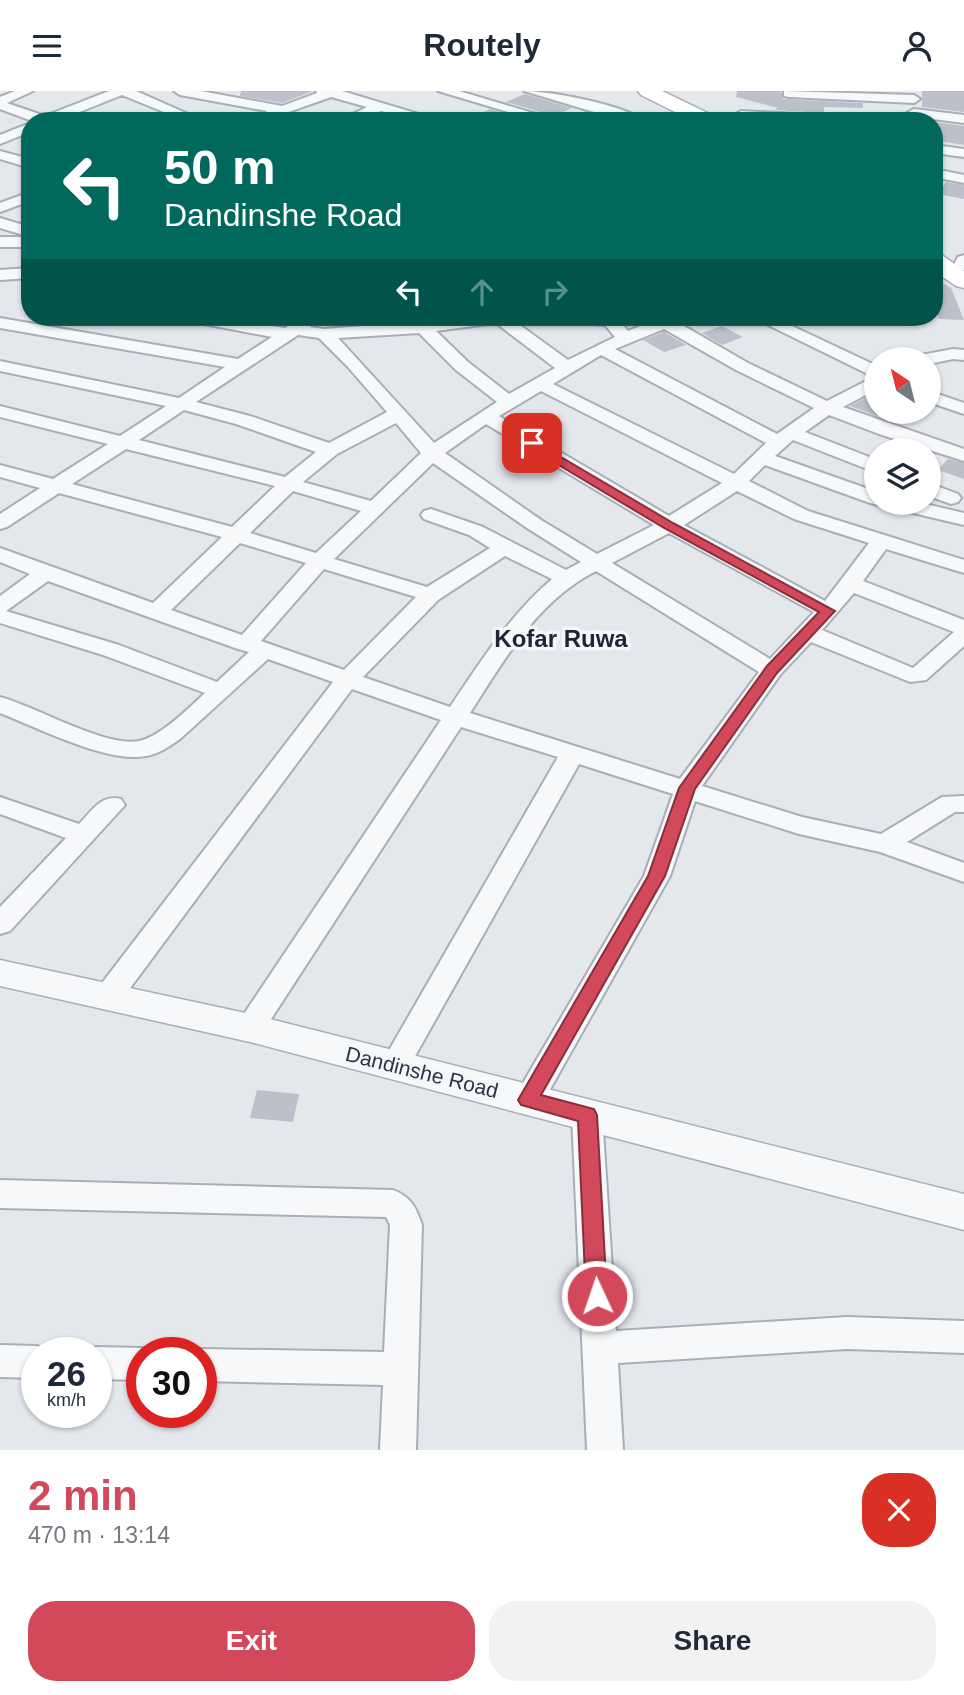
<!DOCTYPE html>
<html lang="en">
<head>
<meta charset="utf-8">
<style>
  :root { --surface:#fff; --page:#f2f2f3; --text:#1f2937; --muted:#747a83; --accent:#d1495b }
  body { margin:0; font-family:Arial,sans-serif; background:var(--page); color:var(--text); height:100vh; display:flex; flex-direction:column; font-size:26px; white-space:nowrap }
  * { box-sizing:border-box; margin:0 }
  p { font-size:23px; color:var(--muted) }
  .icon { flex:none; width:38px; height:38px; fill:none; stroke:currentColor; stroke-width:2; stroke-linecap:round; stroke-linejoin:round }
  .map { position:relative; height:1359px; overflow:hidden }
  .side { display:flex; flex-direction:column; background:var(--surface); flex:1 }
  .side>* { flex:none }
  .guide { position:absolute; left:21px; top:21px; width:922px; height:214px; border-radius:28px; box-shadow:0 2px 5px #0004; background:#00695c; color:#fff; overflow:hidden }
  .needle { width:46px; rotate:325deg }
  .controls { position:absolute; left:864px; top:256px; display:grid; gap:14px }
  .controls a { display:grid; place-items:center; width:77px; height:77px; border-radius:50%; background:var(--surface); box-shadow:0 2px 5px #0004; font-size:35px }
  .speed { position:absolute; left:21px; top:1246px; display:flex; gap:14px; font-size:35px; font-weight:700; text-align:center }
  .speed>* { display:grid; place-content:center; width:91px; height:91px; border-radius:50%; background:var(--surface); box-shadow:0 2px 5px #0004; line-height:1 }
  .speed small { font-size:18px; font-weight:400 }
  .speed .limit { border:10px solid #d22; background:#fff; color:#111 }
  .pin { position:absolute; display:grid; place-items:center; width:60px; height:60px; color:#fff; margin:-30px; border-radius:14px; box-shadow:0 4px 10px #0006 }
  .me { position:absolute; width:77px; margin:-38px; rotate:357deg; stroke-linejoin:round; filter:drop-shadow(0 0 5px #0008) }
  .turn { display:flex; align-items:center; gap:24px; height:147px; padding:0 28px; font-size:32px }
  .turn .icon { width:91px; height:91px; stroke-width:2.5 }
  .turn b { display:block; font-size:49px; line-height:60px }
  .lanes { display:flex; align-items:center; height:66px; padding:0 28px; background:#0003; justify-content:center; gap:35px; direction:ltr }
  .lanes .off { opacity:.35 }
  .round { display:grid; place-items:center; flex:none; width:74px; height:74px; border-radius:28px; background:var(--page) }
  .headline { display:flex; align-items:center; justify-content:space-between; height:119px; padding:0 28px }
  h1 { font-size:42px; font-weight:800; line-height:52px; color:var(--accent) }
  .cta { display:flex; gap:14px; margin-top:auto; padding:14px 28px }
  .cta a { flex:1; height:80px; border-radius:28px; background:var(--accent); color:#fff; font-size:28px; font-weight:800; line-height:80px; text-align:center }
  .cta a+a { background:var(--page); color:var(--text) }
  header { display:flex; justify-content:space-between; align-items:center; height:91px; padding:0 28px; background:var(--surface); font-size:32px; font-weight:800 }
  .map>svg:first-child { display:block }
</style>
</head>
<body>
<header><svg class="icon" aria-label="menu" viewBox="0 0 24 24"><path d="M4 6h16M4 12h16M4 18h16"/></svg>Routely<svg class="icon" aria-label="person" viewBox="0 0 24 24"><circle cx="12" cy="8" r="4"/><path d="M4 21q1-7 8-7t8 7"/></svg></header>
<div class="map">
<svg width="964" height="1359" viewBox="0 0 964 1359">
  <rect width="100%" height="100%" fill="#e4e7ec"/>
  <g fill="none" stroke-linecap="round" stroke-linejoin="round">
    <polyline stroke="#9fb4cc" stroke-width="4.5" points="218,226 234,229 398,230 452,226"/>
  </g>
  <g fill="#bbc0ca">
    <polygon points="241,0 314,0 282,12 240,5"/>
    <polygon points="737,0 781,0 783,8 863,12 863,17 824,16 824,22 775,19 778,17 736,6"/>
    <polygon points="922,0 964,0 964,21 922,16"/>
    <polygon points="525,3 572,17 554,25 506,11"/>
    <polygon points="490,18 528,30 465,30"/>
    <polygon points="934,31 964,35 964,54 934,49"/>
    <polygon points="946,91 964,94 964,108 938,103"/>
    <polygon points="934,187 951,197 964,229 939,228 934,215"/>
    <polygon points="722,235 743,246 722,254 702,242"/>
    <polygon points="664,241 686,254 664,261 643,249"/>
    <polygon points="877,301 877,325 850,315"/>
    <polygon points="948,368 964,372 964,388 938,379"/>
    <polygon points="257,999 299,1003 293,1031 250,1027"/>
  </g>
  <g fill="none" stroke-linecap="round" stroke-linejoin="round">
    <defs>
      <g id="minor">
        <polygon points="15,0 33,0 7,12 45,25 109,0 136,0 204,30 186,30 122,4 57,30 32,30 0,18 0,6"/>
        <polygon points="174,0 201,0 282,15 317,2 316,0 342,0 442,30 420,30 381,20 357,30 339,30 367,16 331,6 266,29 259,25 267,20 180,4"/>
        <polygon points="438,0 459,0 560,30 538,30"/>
        <path d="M524,0C550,0 625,14 644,30H624Z"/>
        <polygon points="784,0 914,4 920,8 914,12 789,6 784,5"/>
        <polygon points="914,18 964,24 964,32 909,25 907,22"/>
        <polygon points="741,20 856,26 862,30 736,27 734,24"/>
        <polygon points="30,32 30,41 0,53 0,44"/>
        <polygon points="934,54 964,58 964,66 934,62"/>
        <polygon points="0,60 30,68 30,77 0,68"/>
        <polygon points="934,78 964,84 964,92 934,86"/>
        <polygon points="30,101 30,110 0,121 0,112"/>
        <polygon points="0,127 30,136 30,146 0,137"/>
        <rect x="0" y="146" width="30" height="10"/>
        <polygon points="964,164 964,179 955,178 953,175 958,166"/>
        <polygon points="30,177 30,187 0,189 0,179"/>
        <path d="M185,226H216L285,237L303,226H315L317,229L310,236L324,238C388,234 451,226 515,226L513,229L568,269L615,246L605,234L565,231L557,226H616L628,240L662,226H679L677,231L748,272L827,310L874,286L752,226H773L877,275V298L843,316L964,358V370L879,343L829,324L805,341L877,369V382L793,349L775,365L877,401V411H917L964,422V434L870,412L765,374L749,390L808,420L964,469V482L886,458L863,490L964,529V555L926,589L910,591L811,551L780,584L702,695L802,726L881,743L942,706L964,705V721H955L907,751L964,772V791L880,761L799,743L695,710L670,785L539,1018L528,1021L517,1018L513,1009L644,785L673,703L579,673L405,983L395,987L385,983L380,975L558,666L461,636L260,945L250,948L240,945L236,937L240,929L441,629L352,598L119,912L109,915L99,912L95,904L99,896L333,591L268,568L180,648C170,655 159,663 146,665C109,673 36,636 0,622V606C35,615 106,657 139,650C160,646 189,617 205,602L103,564L0,532V505L30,483L0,471V457L153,512L222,446L59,402L7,436L0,438V423L40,397L0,386V374L53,388L108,353L0,326V315L120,345L166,315L0,280V270L179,307L225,276L0,237V227L238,268L272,246L193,231ZM496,232L555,277L509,303L468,271L436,240ZM664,238L736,279L814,317L777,343L615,258ZM419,242L456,279L497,311L434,352L338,247ZM298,244L319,247L348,276L387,321L329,352L250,325L196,311ZM601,264L766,352L734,383L553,293ZM541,300L722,392L669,425L499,325ZM184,319L236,333L316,361L285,386L139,349ZM396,332L421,362L371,410L303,391L337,363ZM486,333L654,434L597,463L541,429L445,362ZM126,358L275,395L232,436L72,393ZM433,372L527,437L581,471L566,479L483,436L431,418L424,420L421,424L424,428L469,444L490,457L427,496L334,468ZM293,400L361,420L316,462L250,442ZM737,400L794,428L869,452L825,510L684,434ZM669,442L814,521L770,568L612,472ZM240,452L306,472L242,544L171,519ZM505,465L552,488C510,524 481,570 450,616L363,586L438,509ZM324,478L416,506L344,579L261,550ZM596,480L759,581L680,688L470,622C504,569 537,510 596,480ZM48,490L238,558L249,561L217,591L119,554L6,520ZM854,502L954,541L913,577L822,539Z"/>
        <polygon points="953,258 964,259 964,269 953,268 929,273 929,268 918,268 921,264"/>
        <polygon points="929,300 964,312 964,323 929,311"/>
        <polygon points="929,392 958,403 961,407 958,411 951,413 929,405"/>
        <path d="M0,706L79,733C92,720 101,703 121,708L125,714L10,840L0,843V816L66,747L0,723Z"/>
        <polygon points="587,1012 598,1015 602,1024 616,1240 847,1226 964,1230 964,1262 847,1258 618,1272 623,1359 587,1359 572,1024 576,1015"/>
        <path d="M0,1089L393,1099C411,1106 416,1116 422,1134L416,1359H380L383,1294L201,1290V1262H191L201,1258L384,1261L390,1134L386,1126L0,1117Z"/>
        <polygon points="0,1254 37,1255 50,1262 37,1262 37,1287 0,1286"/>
        <polygon points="96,1256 142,1257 154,1262 142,1262 142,1289 96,1288 96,1262 83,1262"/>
      </g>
      <polygon id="tertiary" points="0,869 250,923 964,1103 964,1139 250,951 0,895"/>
      <g id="secondary">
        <polygon points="638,0 662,0 716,26 718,30 693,30 641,4"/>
        <polygon points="934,162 942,164 964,180 964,197 956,195 934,180"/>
      </g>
    </defs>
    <use href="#minor" stroke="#a9aeb7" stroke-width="4"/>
    <use href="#tertiary" stroke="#a9aeb7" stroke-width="3"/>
    <use href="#secondary" stroke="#a9aeb7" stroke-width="3"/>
    <use href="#minor" fill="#f7f8fa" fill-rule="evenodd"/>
    <use href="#tertiary" fill="#f7f8fa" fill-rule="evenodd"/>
    <use href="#secondary" fill="#fff" fill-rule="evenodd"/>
  </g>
  <polygon fill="#d1495b" stroke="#882f3b" stroke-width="2" points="532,349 673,432 835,520 777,582 695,698 665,785 541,1004 594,1018 597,1024 607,1205 604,1212 597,1215 589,1212 586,1205 578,1030 521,1014 518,1009 648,785 679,697 767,575 819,521 664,437 527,355 527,350"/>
  <g text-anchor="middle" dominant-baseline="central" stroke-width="7" stroke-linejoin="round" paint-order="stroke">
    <g font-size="21" fill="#2b3445" stroke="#f4f6f9">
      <text transform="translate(422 981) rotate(14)">Dandinshe Road</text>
    </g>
    <g font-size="24" font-weight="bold" fill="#1d2536" stroke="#f4f6f9">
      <text x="561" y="547">Kofar Ruwa</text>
    </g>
  </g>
</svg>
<div class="controls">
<a><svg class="needle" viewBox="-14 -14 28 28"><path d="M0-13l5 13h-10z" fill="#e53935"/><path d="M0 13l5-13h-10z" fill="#747a83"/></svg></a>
<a><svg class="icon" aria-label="layers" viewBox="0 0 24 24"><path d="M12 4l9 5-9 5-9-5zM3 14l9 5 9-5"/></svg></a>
</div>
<div class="speed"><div>26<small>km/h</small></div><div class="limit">30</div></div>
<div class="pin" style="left:532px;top:352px;background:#d93025"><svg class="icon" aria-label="arrive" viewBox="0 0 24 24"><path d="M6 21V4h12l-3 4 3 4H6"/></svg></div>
<svg class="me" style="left:597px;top:1205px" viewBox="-20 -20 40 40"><circle r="17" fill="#d1495b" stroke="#fff" stroke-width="3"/><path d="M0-11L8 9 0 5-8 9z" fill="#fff"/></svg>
<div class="guide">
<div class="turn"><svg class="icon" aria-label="left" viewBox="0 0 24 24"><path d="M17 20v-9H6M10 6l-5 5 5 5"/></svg><div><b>50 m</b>Dandinshe Road</div></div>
<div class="lanes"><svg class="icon" aria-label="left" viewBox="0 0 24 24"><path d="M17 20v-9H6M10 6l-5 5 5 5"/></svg><svg class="icon off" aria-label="ahead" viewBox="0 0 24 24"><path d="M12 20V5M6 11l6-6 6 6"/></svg><svg class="icon off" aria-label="right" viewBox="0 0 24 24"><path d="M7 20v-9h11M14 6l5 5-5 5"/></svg></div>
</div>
</div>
<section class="side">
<div class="headline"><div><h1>2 min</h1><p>470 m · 13:14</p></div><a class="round" style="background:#d93025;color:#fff"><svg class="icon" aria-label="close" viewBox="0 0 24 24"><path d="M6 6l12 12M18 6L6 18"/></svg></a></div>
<div class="cta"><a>Exit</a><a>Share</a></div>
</section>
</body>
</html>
